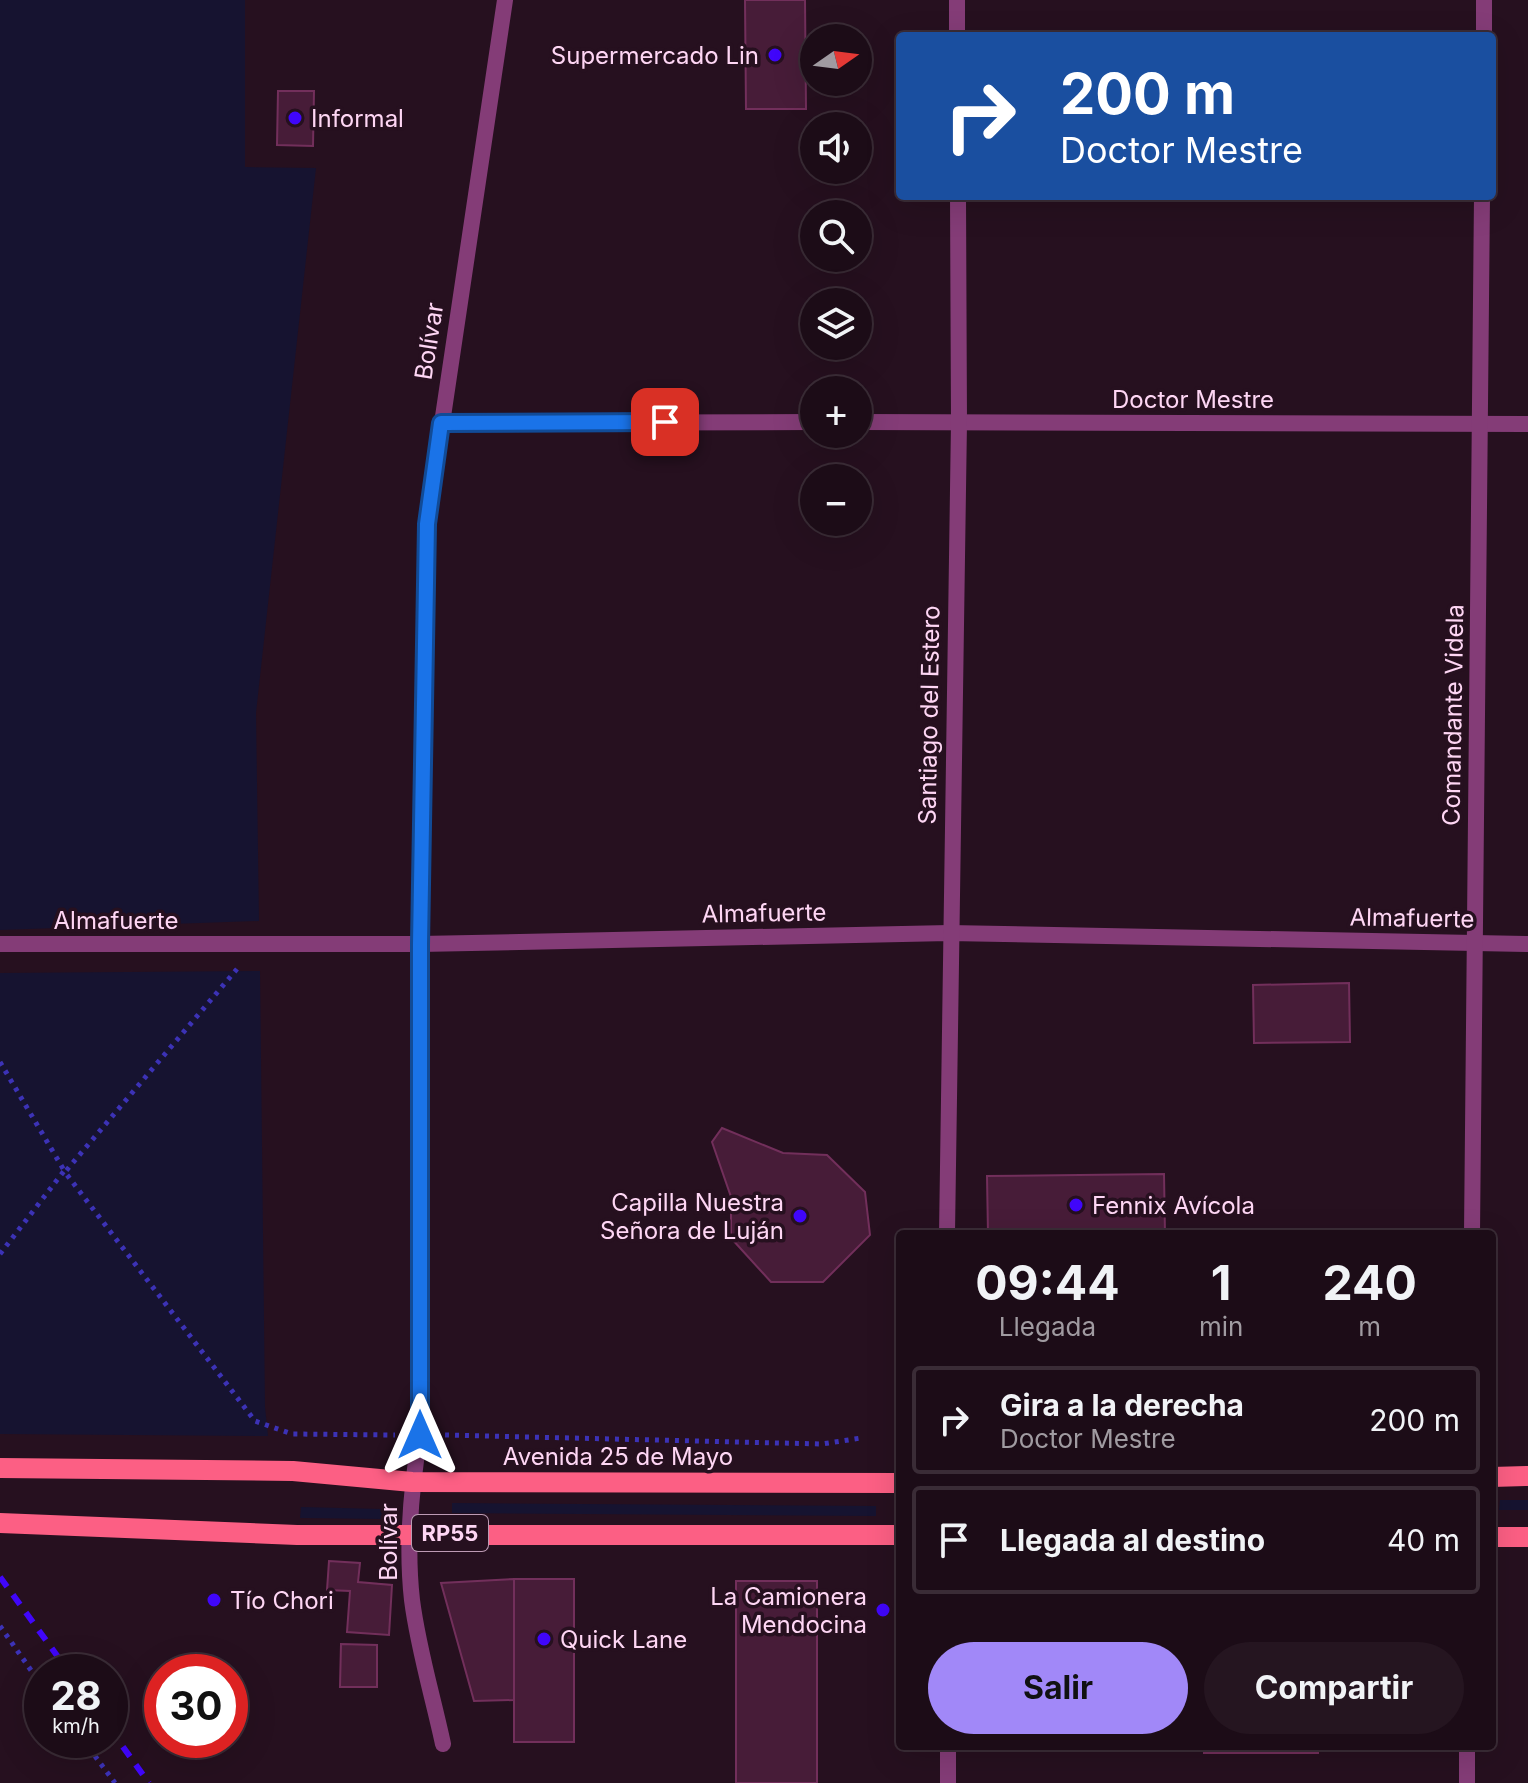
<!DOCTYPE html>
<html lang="es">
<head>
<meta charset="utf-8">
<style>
  :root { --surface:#1c0c17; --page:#251520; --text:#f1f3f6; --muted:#a09ba1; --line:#3a2c36; --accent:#a188f8 }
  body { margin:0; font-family:Inter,sans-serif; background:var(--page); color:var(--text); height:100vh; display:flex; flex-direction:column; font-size:30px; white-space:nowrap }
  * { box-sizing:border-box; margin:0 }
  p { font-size:26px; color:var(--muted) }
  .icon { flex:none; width:44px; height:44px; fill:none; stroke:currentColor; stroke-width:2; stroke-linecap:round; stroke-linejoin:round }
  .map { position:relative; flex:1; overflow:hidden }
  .sheet { position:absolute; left:896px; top:1230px; width:600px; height:520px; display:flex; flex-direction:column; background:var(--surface); border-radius:8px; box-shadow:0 8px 32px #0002,0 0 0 2px var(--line) }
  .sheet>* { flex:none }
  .guide { position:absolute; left:896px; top:32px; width:600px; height:168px; border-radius:8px; box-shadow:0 8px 32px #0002,0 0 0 2px var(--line); background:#1a4fa0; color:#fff; overflow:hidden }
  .needle { width:52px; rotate:76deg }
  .tools { position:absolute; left:800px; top:24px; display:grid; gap:16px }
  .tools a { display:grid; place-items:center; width:72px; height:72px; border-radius:50%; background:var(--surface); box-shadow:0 8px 32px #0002,0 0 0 2px var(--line); font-size:40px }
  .speed { position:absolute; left:24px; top:1654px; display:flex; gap:16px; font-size:40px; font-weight:700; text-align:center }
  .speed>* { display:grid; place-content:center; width:104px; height:104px; border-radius:50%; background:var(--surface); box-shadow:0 8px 32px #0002,0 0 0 2px var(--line); line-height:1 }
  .speed small { font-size:20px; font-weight:400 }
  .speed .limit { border:12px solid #d22; background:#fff; color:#111 }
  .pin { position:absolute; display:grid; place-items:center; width:68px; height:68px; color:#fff; margin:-34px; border-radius:16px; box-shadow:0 4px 12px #0006 }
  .me { position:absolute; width:88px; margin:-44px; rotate:0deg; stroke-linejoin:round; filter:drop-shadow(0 0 6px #0008) }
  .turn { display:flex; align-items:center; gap:28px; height:168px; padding:0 32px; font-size:36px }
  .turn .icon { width:104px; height:104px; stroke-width:2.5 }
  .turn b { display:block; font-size:56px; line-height:68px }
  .eta { display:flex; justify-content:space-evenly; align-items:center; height:136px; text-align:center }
  .eta b { font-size:48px; font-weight:700; line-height:56px }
  .primary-button { display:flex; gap:16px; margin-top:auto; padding:16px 32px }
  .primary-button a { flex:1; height:92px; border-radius:48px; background:var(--accent); color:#111; font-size:32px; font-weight:700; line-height:92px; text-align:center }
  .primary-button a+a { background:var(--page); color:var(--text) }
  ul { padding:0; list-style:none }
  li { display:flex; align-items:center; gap:24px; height:108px; margin:0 16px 12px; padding:0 16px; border:4px solid var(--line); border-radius:8px }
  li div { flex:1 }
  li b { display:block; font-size:30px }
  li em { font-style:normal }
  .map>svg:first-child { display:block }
</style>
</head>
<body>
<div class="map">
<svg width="1528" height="1783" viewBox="0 0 1528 1783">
  <rect width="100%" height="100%" fill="#26101f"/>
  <g fill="#161330">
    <polygon points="0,0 245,0 245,167 316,168 256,713 259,921 0,930"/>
    <polygon points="260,971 265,1407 268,1436 0,1434 0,973"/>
    <polygon points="1500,1500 1528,1500 1528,1510 1499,1510"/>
    <polygon points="452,1503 876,1506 876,1516 452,1513"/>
    <polygon points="301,1507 382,1509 382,1519 300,1518"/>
  </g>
  <g fill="#471c38" stroke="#722f5b" stroke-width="2">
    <polygon points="745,0 805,0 806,109 746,109"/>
    <polygon points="278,91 314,91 313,146 277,145"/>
    <polygon points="1349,983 1350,1042 1254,1043 1253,985"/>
    <polygon points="722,1128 783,1153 827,1155 865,1192 870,1235 823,1282 771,1282 731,1238 731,1197 712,1142"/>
    <polygon points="1164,1174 1165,1234 988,1234 987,1176"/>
    <polygon points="329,1561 360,1563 358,1582 392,1585 389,1635 347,1632 350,1591 327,1590"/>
    <polygon points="514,1579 514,1700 474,1701 441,1583"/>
    <rect x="514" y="1579" width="60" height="163"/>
    <rect x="736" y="1581" width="81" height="202"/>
    <polygon points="341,1644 377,1645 377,1687 340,1687"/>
    <rect x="1204" y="1746" width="114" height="7"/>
  </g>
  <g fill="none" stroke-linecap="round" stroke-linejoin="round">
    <g stroke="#3c32b6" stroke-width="5" stroke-dasharray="4 6" stroke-linecap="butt">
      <polyline points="0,1062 65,1172 237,969"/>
      <polyline points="0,1254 64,1171 255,1421 292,1434 395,1435"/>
      <polyline points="445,1435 822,1444 861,1438"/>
      <polyline points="0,1626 42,1686"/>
      <polyline points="83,1740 115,1783"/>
    </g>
    <g stroke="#843c77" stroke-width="16">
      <polyline points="957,0 957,36"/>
      <polyline points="1484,36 1484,0"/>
      <polyline points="858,422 1528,424"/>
      <polyline points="441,423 814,422"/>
      <polyline points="0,944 420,944 949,933 1528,944"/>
      <polyline points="947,1234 959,422 958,196"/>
      <polyline points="1472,1234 1482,196"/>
      <path d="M443,1744C433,1697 418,1648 412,1600C406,1546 411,1488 420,1435V944L427,524L505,0"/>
      <polyline points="948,1783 948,1746"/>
      <polyline points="1467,1783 1467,1746"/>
    </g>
    <g stroke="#fc5f84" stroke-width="20">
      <polyline points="0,1468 293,1471 412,1482 900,1483"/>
      <polyline points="1492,1477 1528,1476"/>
      <polyline points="0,1523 297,1535 900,1535"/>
      <polyline points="1492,1537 1528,1537"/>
    </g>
    <g stroke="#4006fa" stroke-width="6" stroke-dasharray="12 10" stroke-linecap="butt">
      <polyline points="0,1577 69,1672"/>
      <polyline points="110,1729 149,1783"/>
    </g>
  </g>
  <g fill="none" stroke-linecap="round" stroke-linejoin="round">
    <defs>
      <polyline id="route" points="420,1435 420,944 427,524 441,423 665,422"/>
    </defs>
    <use href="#route" stroke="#114b97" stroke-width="20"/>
    <use href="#route" stroke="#1a73e8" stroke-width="14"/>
  </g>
  <g fill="#4006fa" stroke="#26101f" stroke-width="3">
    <circle cx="775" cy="55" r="8"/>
    <circle cx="295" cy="118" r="8"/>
    <circle cx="1076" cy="1205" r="8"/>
    <circle cx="800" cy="1216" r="8"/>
    <circle cx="214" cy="1600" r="8"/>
    <circle cx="883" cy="1610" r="8"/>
    <circle cx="544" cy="1639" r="8"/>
  </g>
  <g text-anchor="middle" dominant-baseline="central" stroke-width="7" stroke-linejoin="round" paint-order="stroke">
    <rect fill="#26101f" stroke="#bd9bb4" stroke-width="2" x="412" y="1515" width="76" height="36" rx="6"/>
    <g font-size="22" font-weight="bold" fill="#fed6f4">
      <text x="450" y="1533">RP55</text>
    </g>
    <g font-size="24" fill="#fed6f4" stroke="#26101f" text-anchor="start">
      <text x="759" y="55" text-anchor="end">Supermercado Lin</text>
      <text x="311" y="118">Informal</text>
      <text x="784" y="1202" text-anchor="end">Capilla Nuestra<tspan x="784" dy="28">Señora de Luján</tspan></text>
      <text x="1092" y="1205">Fennix Avícola</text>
      <text x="867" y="1596" text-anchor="end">La Camionera<tspan x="867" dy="28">Mendocina</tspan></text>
      <text x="230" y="1600">Tío Chori</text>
      <text x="560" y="1639">Quick Lane</text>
    </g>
    <g font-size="24" fill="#fed6f4" stroke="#26101f">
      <text transform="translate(429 341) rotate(-81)">Bolívar</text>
      <text x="1193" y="399">Doctor Mestre</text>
      <text transform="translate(929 715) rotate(-89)">Santiago del Estero</text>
      <text transform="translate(1453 715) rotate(-89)">Comandante Videla</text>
      <text transform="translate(764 913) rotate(-1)">Almafuerte</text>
      <text transform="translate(1412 918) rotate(1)">Almafuerte</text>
      <text x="116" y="920">Almafuerte</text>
      <text x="618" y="1456">Avenida 25 de Mayo</text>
      <text transform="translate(388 1542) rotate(-90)">Bolívar</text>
    </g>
  </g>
</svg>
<div class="tools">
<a><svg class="needle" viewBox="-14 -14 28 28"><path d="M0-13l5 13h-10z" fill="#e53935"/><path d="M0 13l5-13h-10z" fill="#a09ba1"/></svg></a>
<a><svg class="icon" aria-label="sound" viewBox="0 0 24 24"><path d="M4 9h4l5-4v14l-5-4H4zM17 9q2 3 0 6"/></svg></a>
<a><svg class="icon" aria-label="search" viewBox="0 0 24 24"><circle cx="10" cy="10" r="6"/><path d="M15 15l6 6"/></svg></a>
<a><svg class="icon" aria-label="layers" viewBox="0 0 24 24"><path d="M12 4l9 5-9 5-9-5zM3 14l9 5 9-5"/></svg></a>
<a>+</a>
<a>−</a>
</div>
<div class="speed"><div>28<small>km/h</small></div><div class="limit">30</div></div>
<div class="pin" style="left:665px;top:422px;background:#d93025"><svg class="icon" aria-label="arrive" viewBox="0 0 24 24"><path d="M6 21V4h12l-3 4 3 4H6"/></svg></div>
<svg class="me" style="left:420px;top:1435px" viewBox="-20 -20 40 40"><path d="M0-17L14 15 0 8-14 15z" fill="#1a73e8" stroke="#fff" stroke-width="4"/></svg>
<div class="guide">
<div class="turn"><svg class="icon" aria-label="right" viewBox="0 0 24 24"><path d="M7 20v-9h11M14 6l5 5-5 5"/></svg><div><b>200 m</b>Doctor Mestre</div></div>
</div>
<section class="sheet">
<div class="eta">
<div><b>09:44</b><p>Llegada</p></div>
<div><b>1</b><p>min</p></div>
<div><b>240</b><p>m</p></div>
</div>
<ul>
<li><svg class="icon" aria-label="right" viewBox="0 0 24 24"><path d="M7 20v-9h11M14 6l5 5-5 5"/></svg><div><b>Gira a la derecha</b><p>Doctor Mestre</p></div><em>200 m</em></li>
<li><svg class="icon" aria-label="arrive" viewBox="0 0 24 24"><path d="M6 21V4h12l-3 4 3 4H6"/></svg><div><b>Llegada al destino</b></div><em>40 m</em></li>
</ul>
<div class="primary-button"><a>Salir</a><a>Compartir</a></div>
</section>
</div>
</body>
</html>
